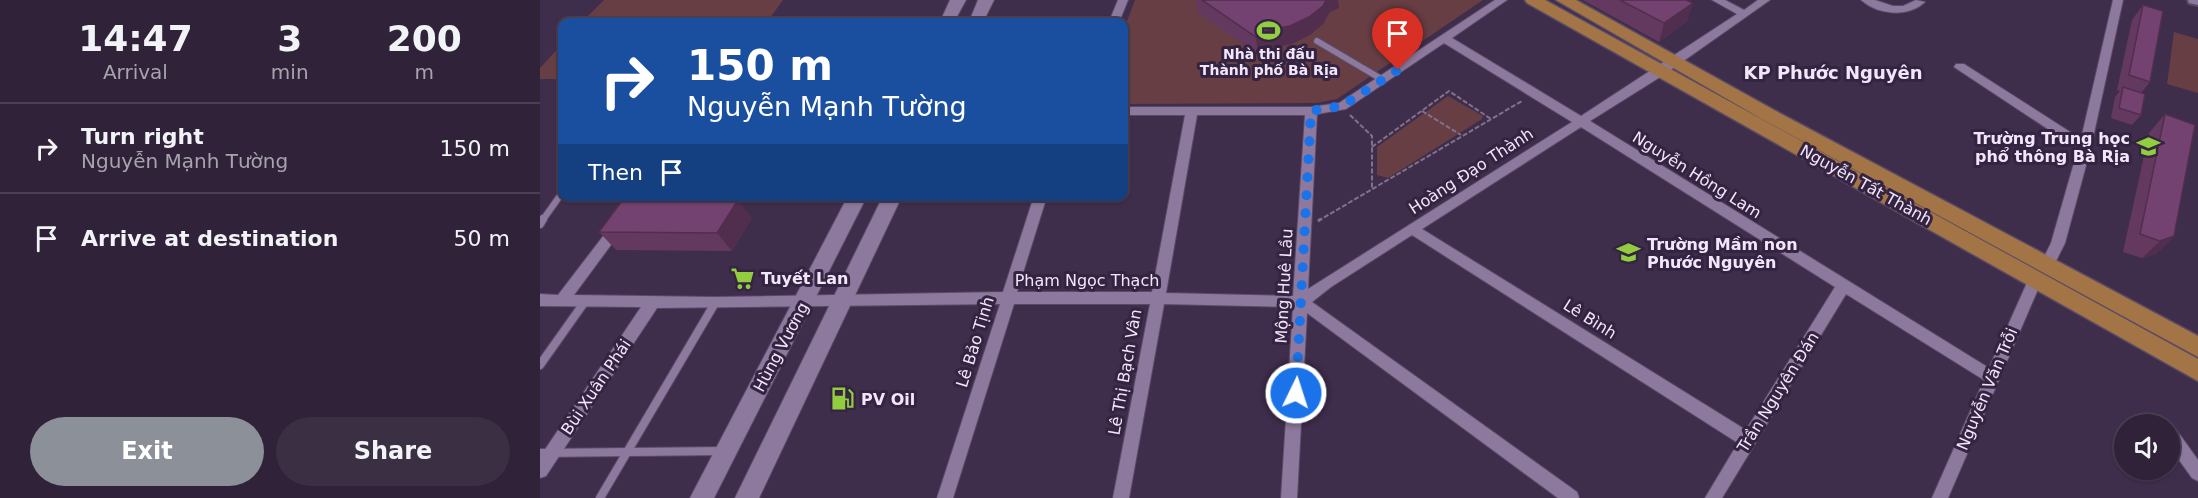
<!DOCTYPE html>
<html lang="en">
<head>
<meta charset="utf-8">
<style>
  :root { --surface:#2f2239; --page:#3b2f44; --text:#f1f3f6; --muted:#a7a4ae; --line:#4a3f53; --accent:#8c9099 }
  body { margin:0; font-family:"DejaVu Sans",sans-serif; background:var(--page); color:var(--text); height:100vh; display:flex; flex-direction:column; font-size:22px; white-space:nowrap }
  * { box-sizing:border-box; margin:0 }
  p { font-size:20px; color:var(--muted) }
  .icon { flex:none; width:33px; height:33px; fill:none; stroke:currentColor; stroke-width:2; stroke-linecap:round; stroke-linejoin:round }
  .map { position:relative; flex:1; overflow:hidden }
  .details { display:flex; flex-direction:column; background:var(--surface); width:540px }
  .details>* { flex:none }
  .banner { position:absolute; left:18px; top:18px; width:570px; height:183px; border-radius:12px; box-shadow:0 2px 4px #0004,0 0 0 2px var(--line); background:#1a4fa0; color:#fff; overflow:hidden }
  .controls { position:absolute; left:1574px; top:414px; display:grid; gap:12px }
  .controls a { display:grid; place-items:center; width:66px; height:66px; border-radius:50%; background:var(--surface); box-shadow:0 2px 4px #0004,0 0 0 2px var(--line); font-size:30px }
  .pin { position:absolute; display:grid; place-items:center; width:51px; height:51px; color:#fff; margin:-62px -26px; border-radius:50% 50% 50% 0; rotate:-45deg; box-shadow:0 0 6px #0007 }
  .pin .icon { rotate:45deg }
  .me { position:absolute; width:66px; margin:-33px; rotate:4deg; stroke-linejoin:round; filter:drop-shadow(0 0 4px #0008) }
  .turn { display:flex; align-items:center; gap:21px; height:126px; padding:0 30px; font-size:27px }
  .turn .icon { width:78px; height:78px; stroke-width:2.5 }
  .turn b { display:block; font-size:42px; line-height:51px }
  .then { display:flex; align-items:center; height:57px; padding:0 30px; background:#0003; gap:12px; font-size:22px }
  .eta { display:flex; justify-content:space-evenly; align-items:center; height:102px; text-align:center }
  .eta b { font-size:36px; font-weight:800; line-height:42px }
  .button { display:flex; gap:12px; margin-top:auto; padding:12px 30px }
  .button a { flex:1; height:69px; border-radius:36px; background:var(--accent); color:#fff; font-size:24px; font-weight:800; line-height:69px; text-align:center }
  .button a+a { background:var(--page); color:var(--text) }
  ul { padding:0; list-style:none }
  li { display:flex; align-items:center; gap:18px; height:90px; padding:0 30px; border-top:2px solid var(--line) }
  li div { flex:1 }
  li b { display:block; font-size:22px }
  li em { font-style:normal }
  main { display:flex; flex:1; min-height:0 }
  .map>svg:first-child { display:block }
</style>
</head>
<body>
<main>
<section class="details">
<div class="eta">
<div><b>14:47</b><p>Arrival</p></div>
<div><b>3</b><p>min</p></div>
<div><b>200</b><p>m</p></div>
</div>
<ul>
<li><svg class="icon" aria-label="right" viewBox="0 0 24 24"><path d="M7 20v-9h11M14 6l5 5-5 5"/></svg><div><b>Turn right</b><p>Nguyễn Mạnh Tường</p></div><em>150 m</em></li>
<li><svg class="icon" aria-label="arrive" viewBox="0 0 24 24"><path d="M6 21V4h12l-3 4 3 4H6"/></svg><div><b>Arrive at destination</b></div><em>50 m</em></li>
</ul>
<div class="button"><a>Exit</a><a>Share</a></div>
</section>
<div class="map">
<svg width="1658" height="498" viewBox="0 0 1658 498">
  <rect width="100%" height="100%" fill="#3f2d4c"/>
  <g fill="#663e44">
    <polygon points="64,0 243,0 227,22 42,22"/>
    <polygon points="595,0 943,0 797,99 777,103 584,104 584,29"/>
    <polygon points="1634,32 1658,39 1658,93 1627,84"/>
    <polygon points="22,44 22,79 0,79 0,68"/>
    <polygon points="908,96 943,116 942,119 848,178 837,175 837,147"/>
  </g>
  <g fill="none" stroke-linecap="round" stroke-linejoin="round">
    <defs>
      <g id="service-far1">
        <polyline points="777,41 843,80"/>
        <polyline points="2,221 22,193"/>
      </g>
      <g id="service">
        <polyline points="0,224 3,219"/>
        <polyline points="0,365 46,300"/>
        <polyline points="0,453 183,451"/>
        <polyline points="60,498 175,303"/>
      </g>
      <g id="minor">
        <polygon points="578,0 588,0 579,22 569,22"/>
        <path d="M955,0H967L912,38L1041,116L1197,14L1172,0H1185L1204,10L1218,0H1230L1125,74L1050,121L1449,368L1490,276H1500L1502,280L1408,498H1392L1444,380L1306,294L1182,498H1165L1198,443L872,235L791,287L772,302L1037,492L1039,498H1018L767,313L757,498H741L753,307L624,304L589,498H573L610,304H474L413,498H397L460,304L117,308L6,476L0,478V457L101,307L0,306V294L18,295L94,196H107L34,295L175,297L463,292L494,196H507L477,292H612L645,115H584V107H771L799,103ZM904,43L1032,122L768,289L777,114L806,109ZM657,115H765L753,296L626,293ZM1041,127L1295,287L1206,430L882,229Z"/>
        <path d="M1321,0H1335L1353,6H1363L1376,0L1385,2C1368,18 1338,15 1321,0Z"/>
        <polygon points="1573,0 1583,0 1551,147 1525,243 1512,269 1502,269 1500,265 1511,243 1538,149 1414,67 1416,64 1424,64 1541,139"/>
        <polygon points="1629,426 1635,428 1658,460 1658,481 1652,478 1629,446"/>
      </g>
      <polygon id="tertiary" points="1648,0 1658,0 1658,5 1649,3"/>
      <g id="secondary">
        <polygon points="410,0 426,0 414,22 400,22"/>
        <polygon points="438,0 454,0 443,22 429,22"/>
        <polygon points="308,196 327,196 174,498 150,498"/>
        <polygon points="343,196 362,196 219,498 195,498"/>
      </g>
      <g id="primary">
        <polygon points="985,0 1005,0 1658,359 1658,381 987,3"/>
        <polygon points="1016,0 1036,0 1234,110 1658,336 1658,357 1220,118"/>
      </g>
    </defs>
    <use href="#service-far1" stroke="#5a4b65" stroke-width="8"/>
    <use href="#service" stroke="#5a4b65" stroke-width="10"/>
    <use href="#minor" stroke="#5a4b65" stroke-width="2"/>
    <use href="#tertiary" stroke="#5a4b65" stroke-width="4"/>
    <use href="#secondary" stroke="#5a4b65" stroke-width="2"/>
    <use href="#primary" stroke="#5a4b65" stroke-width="3"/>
    <g stroke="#80718c" stroke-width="2" stroke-dasharray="5 2" stroke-linecap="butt">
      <polyline points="882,111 921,135"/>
      <polyline points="810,115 832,136 832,189"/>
      <polyline points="832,147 909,91 951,119"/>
      <polyline points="778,221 982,101"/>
    </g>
    <polyline stroke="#80718c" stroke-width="3" stroke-dasharray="7 3" stroke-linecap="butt" points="778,221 781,219"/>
    <use href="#service-far1" stroke="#8d799d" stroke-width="6"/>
    <use href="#service" stroke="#8d799d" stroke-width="8"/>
    <use href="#minor" fill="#8d799d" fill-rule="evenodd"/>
    <use href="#tertiary" fill="#8d799d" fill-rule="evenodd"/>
    <use href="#secondary" fill="#8d799d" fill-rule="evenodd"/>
    <use href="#primary" fill="#a37445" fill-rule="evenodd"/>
  </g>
  <g fill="#643960">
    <polygon points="656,0 798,0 799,8 790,12 783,24 770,35 752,44 730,48 718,55 658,13"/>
    <polygon points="1043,0 1146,0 1153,3 1147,21 1119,42"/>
    <polygon points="1603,5 1610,82 1601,93 1601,115 1592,125 1571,118 1575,97 1580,91 1577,90 1592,20"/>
    <polygon points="1625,114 1634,236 1616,254 1602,258 1583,252 1609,133"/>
    <polygon points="212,218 192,251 76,250 59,232"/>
  </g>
  <g fill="#512e4e">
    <polygon points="786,0 798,0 799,8 790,12 783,24 770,35 752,44 730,48 718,55 716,37"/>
    <polygon points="1153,3 1147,21 1119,42 1124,23"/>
    <polygon points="198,200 212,218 192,251 177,233"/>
    <polygon points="1634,236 1616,254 1602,258 1620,241"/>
  </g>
  <g fill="#744270" stroke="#512e4e" stroke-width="1.5">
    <polygon points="662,0 786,0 783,6 769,17 750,26 728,30 716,37"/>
    <polygon points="1080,0 1146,0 1153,3 1124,23"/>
    <polygon points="1603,5 1623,11 1610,82 1589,75"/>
    <polygon points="1583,87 1605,94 1601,115 1579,108"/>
    <polygon points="1625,114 1655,125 1634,236 1620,241 1600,234"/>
    <polygon points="84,198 198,200 177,233 59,232"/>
  </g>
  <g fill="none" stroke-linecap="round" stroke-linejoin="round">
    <polyline stroke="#1a73e8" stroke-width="10" stroke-dasharray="0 18" points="756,393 771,111 802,106 858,70"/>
  </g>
  <defs>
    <symbol id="stadium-bare" viewBox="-9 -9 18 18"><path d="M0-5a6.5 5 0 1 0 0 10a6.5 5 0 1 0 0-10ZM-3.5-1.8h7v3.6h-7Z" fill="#91cd3f" stroke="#342341" stroke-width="2.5" paint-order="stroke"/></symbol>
    <symbol id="school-bare" viewBox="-9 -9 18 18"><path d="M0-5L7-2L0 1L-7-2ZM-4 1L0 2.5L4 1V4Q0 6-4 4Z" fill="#91cd3f" stroke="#342341" stroke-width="2.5" paint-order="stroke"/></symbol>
    <symbol id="supermarket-bare" viewBox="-9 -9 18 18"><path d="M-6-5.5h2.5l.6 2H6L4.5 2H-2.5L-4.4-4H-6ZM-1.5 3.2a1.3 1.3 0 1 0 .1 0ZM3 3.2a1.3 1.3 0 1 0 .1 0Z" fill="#91cd3f" stroke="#342341" stroke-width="2.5" paint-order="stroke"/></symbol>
    <symbol id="fuel-bare" viewBox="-9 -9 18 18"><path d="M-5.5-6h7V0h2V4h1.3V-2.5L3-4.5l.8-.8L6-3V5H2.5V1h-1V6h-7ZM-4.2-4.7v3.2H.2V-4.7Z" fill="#91cd3f" stroke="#342341" stroke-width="2.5" paint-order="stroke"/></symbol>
  </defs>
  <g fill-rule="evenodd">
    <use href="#stadium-bare" x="712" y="14" width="33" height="33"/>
    <use href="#school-bare" x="1592" y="130" width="33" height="33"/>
    <use href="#school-bare" x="1072" y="236" width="33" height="33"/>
    <use href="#supermarket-bare" x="186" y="262" width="33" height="33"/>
    <use href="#fuel-bare" x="286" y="382" width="33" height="33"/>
  </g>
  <g text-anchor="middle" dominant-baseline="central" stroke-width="6" stroke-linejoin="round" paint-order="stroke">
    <g font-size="14" font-weight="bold" fill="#f1e6fa" stroke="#342341">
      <text x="729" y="54">Nhà thi đấu<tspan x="729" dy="16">Thành phố Bà Rịa</tspan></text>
    </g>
    <g font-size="16" font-weight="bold" fill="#f1e6fa" stroke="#342341" text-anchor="start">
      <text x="1590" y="138" text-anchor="end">Trường Trung học<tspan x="1590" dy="18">phổ thông Bà Rịa</tspan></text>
      <text x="1107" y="244">Trường Mầm non<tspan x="1107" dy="18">Phước Nguyên</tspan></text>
      <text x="221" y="278">Tuyết Lan</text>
      <text x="321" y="399">PV Oil</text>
    </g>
    <g font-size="16" fill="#f1e6fa" stroke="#342341">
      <text transform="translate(931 171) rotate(-33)">Hoàng Đạo Thành</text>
      <text transform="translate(1157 175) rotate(32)">Nguyễn Hồng Lam</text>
      <text transform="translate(1326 185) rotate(29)">Nguyễn Tất Thành</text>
      <text x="547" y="280">Phạm Ngọc Thạch</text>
      <text transform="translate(744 286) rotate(-87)">Mộng Huê Lầu</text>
      <text transform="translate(1050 319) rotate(32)">Lê Bình</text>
      <text transform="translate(435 342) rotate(-73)">Lê Bảo Tịnh</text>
      <text transform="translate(241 347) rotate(-62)">Hùng Vương</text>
      <text transform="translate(585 372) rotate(-80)">Lê Thị Bạch Vân</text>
      <text transform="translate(56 387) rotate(-56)">Bùi Xuân Phái</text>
      <text transform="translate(1447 389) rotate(-67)">Nguyễn Văn Trỗi</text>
      <text transform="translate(1238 392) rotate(-58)">Trần Nguyên Đán</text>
    </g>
    <g font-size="18" font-weight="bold" fill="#f1e6fa" stroke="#342341">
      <text x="1293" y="72">KP Phước Nguyên</text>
    </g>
  </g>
</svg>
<div class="controls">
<a><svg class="icon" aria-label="sound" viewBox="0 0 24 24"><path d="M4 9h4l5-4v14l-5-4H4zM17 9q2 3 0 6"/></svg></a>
</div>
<div class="pin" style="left:858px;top:70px;background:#d93025"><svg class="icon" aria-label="arrive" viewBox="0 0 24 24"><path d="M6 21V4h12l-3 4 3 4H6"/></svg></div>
<svg class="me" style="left:756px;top:393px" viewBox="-20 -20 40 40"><circle r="17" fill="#1a73e8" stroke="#fff" stroke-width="3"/><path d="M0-11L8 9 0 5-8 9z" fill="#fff"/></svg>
<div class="banner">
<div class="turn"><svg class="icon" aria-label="right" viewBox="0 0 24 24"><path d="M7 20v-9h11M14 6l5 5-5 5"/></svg><div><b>150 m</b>Nguyễn Mạnh Tường</div></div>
<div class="then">Then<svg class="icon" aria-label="arrive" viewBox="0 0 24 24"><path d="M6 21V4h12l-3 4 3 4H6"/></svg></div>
</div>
</div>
</main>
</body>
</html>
